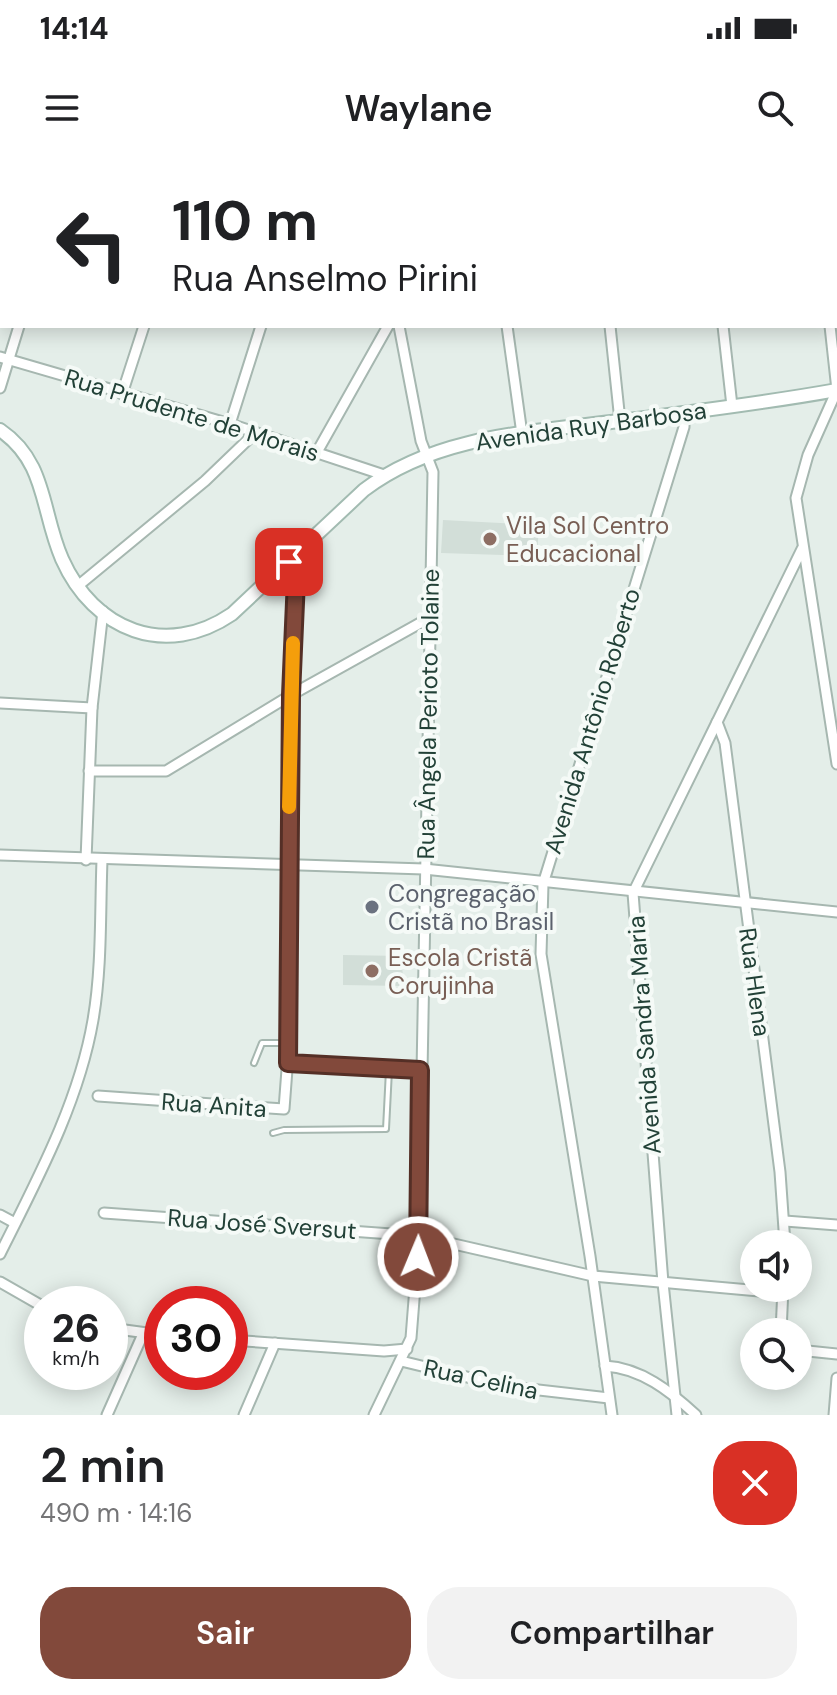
<!DOCTYPE html>
<html lang="pt">
<head>
<meta charset="utf-8">
<style>
  :root { --surface:#fff; --page:#f2f2f2; --text:#202124; --muted:#757577; --accent:#82493b }
  body { margin:0; font-family:"DM Sans",sans-serif; background:var(--page); color:var(--text); height:100vh; display:flex; flex-direction:column; font-size:30px; white-space:nowrap }
  * { box-sizing:border-box; margin:0 }
  p { font-size:26px; color:var(--muted) }
  .icon { flex:none; width:44px; height:44px; fill:none; stroke:currentColor; stroke-width:2; stroke-linecap:round; stroke-linejoin:round }
  .map { position:relative; height:1255px; overflow:hidden }
  .panel { display:flex; flex-direction:column; background:var(--surface); flex:1 }
  .panel>* { flex:none }
  .top-card { position:absolute; left:0px; top:0px; width:838px; height:168px; box-shadow:0 4px 20px #0003; background:#fff; color:var(--text); overflow:hidden }
  .tools { position:absolute; left:740px; top:1070px; display:grid; gap:16px }
  .tools a { display:grid; place-items:center; width:72px; height:72px; border-radius:50%; background:var(--surface); box-shadow:0 4px 20px #0003; font-size:40px }
  .speed { position:absolute; left:24px; top:1126px; display:flex; gap:16px; font-size:40px; font-weight:700; text-align:center }
  .speed>* { display:grid; place-content:center; width:104px; height:104px; border-radius:50%; background:var(--surface); box-shadow:0 4px 20px #0003; line-height:1 }
  .speed small { font-size:20px; font-weight:400 }
  .speed .limit { border:12px solid #d22; background:#fff; color:#111 }
  .pin { position:absolute; display:grid; place-items:center; width:68px; height:68px; color:#fff; margin:-34px; border-radius:16px; box-shadow:0 4px 12px #0006 }
  .me { position:absolute; width:88px; margin:-44px; rotate:1deg; stroke-linejoin:round; filter:drop-shadow(0 0 6px #0008) }
  .turn { display:flex; align-items:center; gap:28px; height:168px; padding:0 40px; font-size:36px }
  .turn .icon { width:104px; height:104px; stroke-width:2.5 }
  .turn b { display:block; font-size:56px; line-height:68px }
  .round { display:grid; place-items:center; flex:none; width:84px; height:84px; border-radius:32px; background:var(--page) }
  .summary { display:flex; align-items:center; justify-content:space-between; height:136px; padding:0 40px }
  h1 { font-size:48px; font-weight:600; line-height:60px }
  .cta { display:flex; gap:16px; margin-top:auto; padding:16px 40px }
  .cta a { flex:1; height:92px; border-radius:32px; background:var(--accent); color:#fff; font-size:32px; font-weight:600; line-height:92px; text-align:center }
  .cta a+a { background:var(--page); color:var(--text) }
  .status { display:flex; justify-content:space-between; align-items:center; height:56px; padding:0 40px; background:var(--surface); direction:ltr }
  .status svg { height:22px; fill:currentColor }
  header { display:flex; justify-content:space-between; align-items:center; height:104px; padding:0 40px; background:var(--surface); font-size:36px; font-weight:600 }
  .map>svg:first-child { display:block }
</style>
</head>
<body>
<div class="status"><b>14:14</b><svg viewBox="0 0 49 12"><path d="M0 12V9h3v3zM5 12V6h3v6zM10 12V3h3v9zM15 12V0h3v12zM26 1h20v11H26zM47 4h2v5h-2z"/></svg></div>
<header><svg class="icon" aria-label="menu" viewBox="0 0 24 24"><path d="M4 6h16M4 12h16M4 18h16"/></svg>Waylane<svg class="icon" aria-label="search" viewBox="0 0 24 24"><circle cx="10" cy="10" r="6"/><path d="M15 15l6 6"/></svg></header>
<div class="map">
<svg width="837" height="1255" viewBox="0 0 837 1255">
  <rect width="100%" height="100%" fill="#e4eee9"/>
  <g fill="#d2ded8">
    <polygon points="443,360 539,365 537,396 441,393"/>
    <polygon points="343,795 402,796 403,826 343,825"/>
  </g>
  <g fill="none" stroke-linecap="round" stroke-linejoin="round">
    <defs>
      <g id="lane">
        <polyline points="424,2 426,0"/>
        <polyline points="451,2 452,0"/>
        <polyline points="254,903 262,883 289,883"/>
        <polyline points="273,973 284,970 386,969 389,910"/>
      </g>
      <g id="street">
        <polyline points="485,0 485,2"/>
        <polyline points="593,0 593,2"/>
        <polyline points="705,0 705,2"/>
        <polyline points="810,0 810,2"/>
        <polyline points="68,2 69,0"/>
        <polyline points="195,2 195,0"/>
        <polyline points="310,2 310,0"/>
        <polyline points="472,2 473,0"/>
        <polyline points="0,24 2,25"/>
        <polyline points="507,166 522,274"/>
        <polyline points="610,166 620,261"/>
        <polyline points="723,166 732,246"/>
        <polyline points="830,166 837,230 808,295 796,338 837,604"/>
        <polyline points="0,197 230,264 384,315"/>
        <polyline points="0,228 19,166"/>
        <polyline points="122,234 144,166"/>
        <polyline points="230,264 261,166"/>
        <polyline points="317,292 388,166"/>
        <polyline points="79,425 205,321 255,273"/>
        <polyline points="0,543 92,548"/>
        <polyline points="717,562 725,583 780,1012 785,1084"/>
        <polyline points="89,611 166,611 291,535 431,457"/>
        <polyline points="0,695 424,709 837,752"/>
        <polyline points="86,700 92,548 103,451"/>
        <polyline points="288,903 420,910"/>
        <polyline points="98,936 284,949 289,883 291,535 296,419 289,402"/>
        <polyline points="104,1053 419,1076 593,1116 782,1133"/>
        <polyline points="0,1055 15,1063"/>
        <polyline points="785,1061 837,1065"/>
        <path d="M0,1094C37,1020 79,942 93,860C102,808 100,753 102,700"/>
        <polyline points="0,1122 42,1146"/>
        <polyline points="110,1168 162,1175"/>
        <polyline points="781,1172 783,1128"/>
        <polyline points="230,1180 384,1191 407,1189"/>
        <polyline points="798,1190 837,1194"/>
        <polyline points="401,1201 504,1226 609,1238"/>
        <path d="M605,1206C641,1208 670,1231 696,1255"/>
        <polyline points="107,1255 143,1174"/>
        <polyline points="244,1255 275,1183"/>
        <polyline points="374,1255 411,1178 419,1076 433,312 421,281 399,166"/>
        <polyline points="612,1255 590,1096 541,794 543,724 684,267 684,252"/>
        <polyline points="677,1255 663,1123 633,733 802,389"/>
        <polyline points="834,1255 837,1218"/>
      </g>
      <path id="secondary" d="M0,270C47,302 41,351 62,399C94,471 166,499 232,454L364,330C436,275 533,272 620,261C692,252 765,243 837,230"/>
    </defs>
    <use href="#lane" stroke="#a6b7b0" stroke-width="8"/>
    <use href="#street" stroke="#a6b7b0" stroke-width="13"/>
    <use href="#secondary" stroke="#a2bbb1" stroke-width="16"/>
    <use href="#lane" stroke="#fff" stroke-width="4"/>
    <use href="#street" stroke="#fff" stroke-width="9"/>
    <use href="#secondary" stroke="#fff" stroke-width="12"/>
  </g>
  <g fill="none" stroke-linecap="round" stroke-linejoin="round">
    <defs>
      <polyline id="route" points="289,402 296,419 291,535 288,903 420,910 418,1097"/>
    </defs>
    <use href="#route" stroke="#542f26" stroke-width="20"/>
    <use href="#route" stroke="#82493b" stroke-width="14"/>
    <polyline stroke="#f59e0b" stroke-width="14" points="289,647 293,483"/>
  </g>
  <g fill="#8d6e63" stroke="#f5faf7" stroke-width="3">
    <circle cx="490" cy="379" r="8"/>
    <circle cx="372" cy="811" r="8"/>
  </g>
  <circle fill="#6b7280" stroke="#f5faf7" stroke-width="3" cx="372" cy="747" r="8"/>
  <g text-anchor="middle" dominant-baseline="central" stroke-width="8" stroke-linejoin="round" paint-order="stroke">
    <g font-size="24" fill="#224137" stroke="#f5faf7">
      <text transform="translate(192 255) rotate(17)">Rua Prudente de Morais</text>
      <text transform="translate(591 266) rotate(-8)">Avenida Ruy Barbosa</text>
      <text transform="translate(428 554) rotate(-89)">Rua Ângela Perioto Tolaine</text>
      <text transform="translate(592 561) rotate(-73)">Avenida Antônio Roberto</text>
      <text transform="translate(755 822) rotate(82)">Rua Hlena</text>
      <text transform="translate(644 875) rotate(-94)">Avenida Sandra Maria</text>
      <text transform="translate(214 945) rotate(4)">Rua Anita</text>
      <text transform="translate(262 1064) rotate(4)">Rua José Sversut</text>
      <text transform="translate(481 1219) rotate(12)">Rua Celina</text>
    </g>
    <g font-size="24" fill="#785e54" stroke="#f5faf7" text-anchor="start">
      <text x="506" y="365">Vila Sol Centro<tspan x="506" dy="28">Educacional</tspan></text>
      <text x="388" y="797">Escola Cristã<tspan x="388" dy="28">Corujinha</tspan></text>
    </g>
    <g font-size="24" fill="#5b616d" stroke="#f5faf7" text-anchor="start">
      <text x="388" y="733">Congregação<tspan x="388" dy="28">Cristã no Brasil</tspan></text>
    </g>
  </g>
</svg>
<div class="tools">
<a><svg class="icon" aria-label="sound" viewBox="0 0 24 24"><path d="M4 9h4l5-4v14l-5-4H4zM17 9q2 3 0 6"/></svg></a>
<a><svg class="icon" aria-label="search" viewBox="0 0 24 24"><circle cx="10" cy="10" r="6"/><path d="M15 15l6 6"/></svg></a>
</div>
<div class="speed"><div>26<small>km/h</small></div><div class="limit">30</div></div>
<div class="pin" style="left:289px;top:402px;background:#d93025"><svg class="icon" aria-label="arrive" viewBox="0 0 24 24"><path d="M6 21V4h12l-3 4 3 4H6"/></svg></div>
<svg class="me" style="left:418px;top:1097px" viewBox="-20 -20 40 40"><circle r="17" fill="#82493b" stroke="#fff" stroke-width="3"/><path d="M0-11L8 9 0 5-8 9z" fill="#fff"/></svg>
<div class="top-card">
<div class="turn"><svg class="icon" aria-label="left" viewBox="0 0 24 24"><path d="M17 20v-9H6M10 6l-5 5 5 5"/></svg><div><b>110 m</b>Rua Anselmo Pirini</div></div>
</div>
</div>
<section class="panel">
<div class="summary"><div><h1>2 min</h1><p>490 m · 14:16</p></div><a class="round" style="background:#d93025;color:#fff"><svg class="icon" aria-label="close" viewBox="0 0 24 24"><path d="M6 6l12 12M18 6L6 18"/></svg></a></div>
<div class="cta"><a>Sair</a><a>Compartilhar</a></div>
</section>
</body>
</html>
